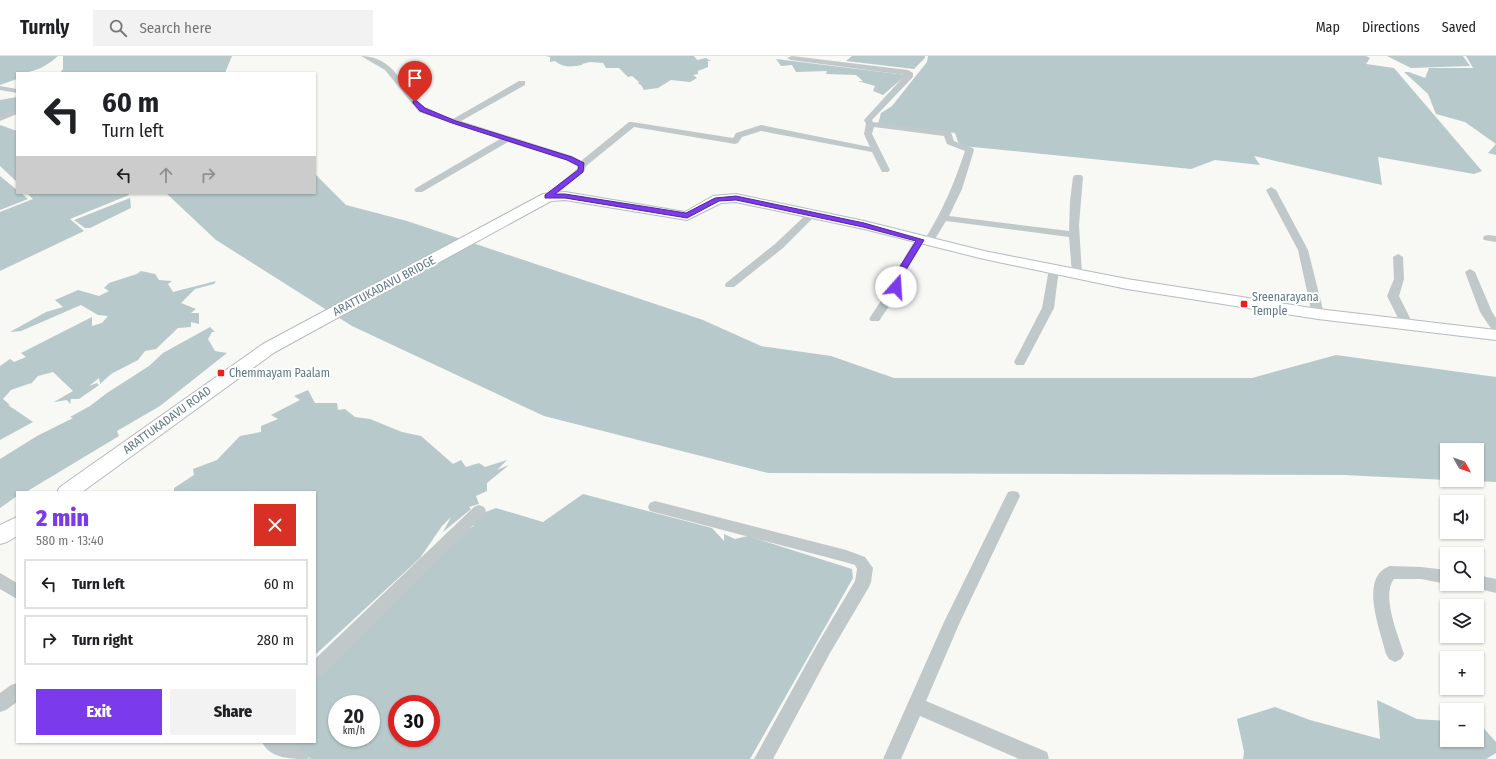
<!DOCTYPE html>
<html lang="en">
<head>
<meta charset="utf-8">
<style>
  :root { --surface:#fff; --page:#f2f2f2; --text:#202124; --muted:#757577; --line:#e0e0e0; --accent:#7c3aed }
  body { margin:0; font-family:"Fira Sans Condensed",sans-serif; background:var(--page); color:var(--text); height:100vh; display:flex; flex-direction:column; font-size:15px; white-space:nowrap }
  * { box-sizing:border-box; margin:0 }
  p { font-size:13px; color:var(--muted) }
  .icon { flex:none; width:22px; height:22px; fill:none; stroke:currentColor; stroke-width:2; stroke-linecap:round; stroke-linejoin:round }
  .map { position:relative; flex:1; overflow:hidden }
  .side { position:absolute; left:16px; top:435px; width:300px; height:252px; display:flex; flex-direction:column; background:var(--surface); border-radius:0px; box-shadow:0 1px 3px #0004 }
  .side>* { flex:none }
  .top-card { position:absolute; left:16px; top:16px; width:300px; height:122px; border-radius:0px; box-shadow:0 1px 3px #0004; background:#fff; color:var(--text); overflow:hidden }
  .needle { width:26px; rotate:130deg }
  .fabs { position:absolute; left:1440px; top:387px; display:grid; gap:8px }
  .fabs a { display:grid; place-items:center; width:44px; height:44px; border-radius:0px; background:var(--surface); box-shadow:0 1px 3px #0004; font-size:20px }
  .speed { position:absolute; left:328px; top:639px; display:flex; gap:8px; font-size:20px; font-weight:700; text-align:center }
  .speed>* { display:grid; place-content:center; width:52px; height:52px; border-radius:50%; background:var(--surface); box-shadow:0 1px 3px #0004; line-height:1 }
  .speed small { font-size:10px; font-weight:400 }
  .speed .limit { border:6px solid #d22; background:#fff; color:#111 }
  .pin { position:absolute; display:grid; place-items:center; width:34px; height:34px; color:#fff; margin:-41px -17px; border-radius:50% 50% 50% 0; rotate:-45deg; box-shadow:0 0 4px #0007 }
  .pin .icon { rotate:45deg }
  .me { position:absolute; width:44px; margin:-22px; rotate:19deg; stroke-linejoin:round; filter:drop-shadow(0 0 3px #0008) }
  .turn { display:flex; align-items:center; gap:14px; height:84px; padding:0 20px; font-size:18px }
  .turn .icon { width:52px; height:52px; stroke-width:2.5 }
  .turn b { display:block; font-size:28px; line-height:34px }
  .lanes { display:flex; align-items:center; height:38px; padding:0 20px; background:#0003; justify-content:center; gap:20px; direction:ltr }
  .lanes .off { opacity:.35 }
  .round { display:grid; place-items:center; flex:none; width:42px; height:42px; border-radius:0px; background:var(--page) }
  .headline { display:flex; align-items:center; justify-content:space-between; height:68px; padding:0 20px }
  h1 { font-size:24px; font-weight:800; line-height:30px; color:var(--accent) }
  .action { display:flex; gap:8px; margin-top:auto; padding:8px 20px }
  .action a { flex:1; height:46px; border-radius:0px; background:var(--accent); color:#fff; font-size:16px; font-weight:800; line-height:46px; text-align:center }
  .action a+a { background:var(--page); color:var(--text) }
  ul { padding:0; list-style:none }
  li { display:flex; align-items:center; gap:12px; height:50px; margin:0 8px 6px; padding:0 12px; border:2px solid var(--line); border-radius:0px }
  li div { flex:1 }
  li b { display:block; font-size:15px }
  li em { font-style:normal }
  header { display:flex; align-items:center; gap:24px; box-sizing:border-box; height:56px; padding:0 20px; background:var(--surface); border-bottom:1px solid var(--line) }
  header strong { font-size:19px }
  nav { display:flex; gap:22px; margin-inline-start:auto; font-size:14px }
  .search { width:280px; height:36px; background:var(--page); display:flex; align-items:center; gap:10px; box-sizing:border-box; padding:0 14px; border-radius:0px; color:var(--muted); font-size:15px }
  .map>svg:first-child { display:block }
</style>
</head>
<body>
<header>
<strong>Turnly</strong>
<div class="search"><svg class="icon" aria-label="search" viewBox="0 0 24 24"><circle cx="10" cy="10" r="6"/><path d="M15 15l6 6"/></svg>Search here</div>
<nav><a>Map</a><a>Directions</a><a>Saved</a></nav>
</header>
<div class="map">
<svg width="1496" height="703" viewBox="0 0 1496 703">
  <rect width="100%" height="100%" fill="#f8f8f5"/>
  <g fill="#b7c9cb" fill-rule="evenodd">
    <path d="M0,0H58C46,11 33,17 17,17V23L0,29Z"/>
    <polygon points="63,0 232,0 225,17 60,17 63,13"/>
    <path d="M546,0H694L697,4L706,2L711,5H707L708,6V11L698,15V18L693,19L697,22L690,26L671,24L658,32L644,34L641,29L638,27L639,26L632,20L628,21L619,12H606L603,7L590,6L582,8V9C572,11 563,12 555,5L550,6V1Z"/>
    <polygon points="852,0 925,0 925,2 914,13 846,5"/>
    <polygon points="928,0 1366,0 1370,2 1366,8 1394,12 1482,115 1474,118 1378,101 1382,129 1254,100 1260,109 1215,104 1191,113 963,90 958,86 955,77 940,75 878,68 881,57 892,50 927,6"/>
    <polygon points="1387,0 1463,0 1470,10 1411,12"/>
    <polygon points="1466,0 1496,0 1496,99 1488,97 1496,88 1465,66 1436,58 1428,38 1404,16 1409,16 1425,22 1429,12 1473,12"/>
    <polygon points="776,3 906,19 883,39 873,35 875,30 858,25 863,25 856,19 826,18 827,15 796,16 792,9 781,10"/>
    <polygon points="17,41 17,54 0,62 0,44"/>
    <polygon points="0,69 17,75 17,126 0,110"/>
    <polygon points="315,118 346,149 407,165 703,264 761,290 831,300 894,322 1252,322 1336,299 1496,321 1496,426 1450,424 1477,424 1477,394 1447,394 1447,424 1344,419 768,417 544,360 352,270 216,184 166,137 315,137"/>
    <polygon points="0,120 17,134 17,137 21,137 28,143 0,154"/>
    <polygon points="27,137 128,137 129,139 70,163 84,175 0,215 0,156 33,143"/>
    <polygon points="130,142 131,152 90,172 85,172 74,164"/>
    <polygon points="141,215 155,218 159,224 172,225 168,228 173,236 216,225 214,228 195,233 181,247 196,253 191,257 199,257 199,268 191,266 191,271 178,272 156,293 145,295 138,304 111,318 100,328 99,322 89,330 97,327 99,329 79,343 71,343 70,348 67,344 54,346 73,335 53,316 38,320 30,329 31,327 11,334 3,343 10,349 8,349 33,366 0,384 0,310 10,303 14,306 26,301 21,297 92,261 92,270 102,267 108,260 98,259 81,249 21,275 10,276 46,256 63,251 55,244 78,234 99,240 109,235 104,232 109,227 137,218"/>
    <polygon points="210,271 215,276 212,276 208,283 215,295 227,297 160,350 117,375 119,380 26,436 17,436 17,440 0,452 0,403 37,380 73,362 70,361 90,350 107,337 149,310 163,297"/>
    <polygon points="308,334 315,347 337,347 338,354 345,353 355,361 370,363 402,376 421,380 453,408 461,404 466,411 479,407 485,411 507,404 497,414 509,409 487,427 487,435 476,440 479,448 469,451 471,453 443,476 451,461 442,470 420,502 315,599 315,436 174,436 174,432 194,419 193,413 217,404 240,380 261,376 261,370 278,363 271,359 300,344 294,340"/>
    <path d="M583,438L712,472L724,485V478L735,483L748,480L852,513L853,522L750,703H311L286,686H315V622L450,491L449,485L474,470L475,460L496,452L543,466ZM337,648H371V682H337ZM397,648H431V682H397Z"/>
    <polygon points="1377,644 1417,663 1447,665 1447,684 1477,684 1477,666 1479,667 1496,686 1496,697 1486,703 1243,703 1244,696 1237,663 1275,651 1310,664 1380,683"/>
  </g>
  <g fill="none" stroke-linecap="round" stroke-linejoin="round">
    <defs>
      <g id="secondary">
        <polygon points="565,136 685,156 713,140 736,138 864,165 984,195 1127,223 1318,253 1496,274 1496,284 1318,263 1127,233 984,203 864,173 736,146 721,147 687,164 565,144 551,145 275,296 82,436 57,436 60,431 263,288 543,138"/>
        <polygon points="17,461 17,480 7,486 0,488 0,469"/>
      </g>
    </defs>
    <use href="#secondary" stroke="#b3bcbf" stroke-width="2"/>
    <g fill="#c0c8ca" fill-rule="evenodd">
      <path d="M361,0C395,0 403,33 424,52C431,57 445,60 453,63L519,25H525V29L461,65L572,100L581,105L629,66H632L733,82L736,77L761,69L870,91L864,78L866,68L864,64L905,19L791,4L787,2L792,0L908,14L913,17V21L872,64L873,66L951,76L954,85L973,92L974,94L962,133L949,160L1069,175L1070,145L1073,121L1075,119H1081L1083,121L1079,169L1082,218L1077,221L1072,218L1069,181L946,165L932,188L928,189L923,187L905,217L902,231L879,265H871L869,263L890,231L895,217L915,184L920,181L925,183C943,154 954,128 965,95L947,88L944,80L874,71L872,78L890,114L888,116H882L872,96L761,75L742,81L738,87L735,88L634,71L586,110L584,116L551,143H545L543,141L577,113V110L566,104L508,86L422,136H416L414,134L416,132L500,83L419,56L385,14Z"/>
      <polygon points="0,30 17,33 17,37 0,34"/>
      <polygon points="17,53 17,58 0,65 0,60"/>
      <polygon points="1271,131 1276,134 1308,194 1324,258 1322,260 1314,260 1312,258 1298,194 1266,134"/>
      <polygon points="812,155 815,156 817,158 783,192 734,231 726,231 725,229 726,227 775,188 809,156"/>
      <polygon points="1488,179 1496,180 1496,186 1484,184 1483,182 1484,180"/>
      <polygon points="1398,198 1403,201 1404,223 1399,240 1413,268 1411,271 1403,271 1401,268 1387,240 1394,223 1393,201"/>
      <polygon points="1054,210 1059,213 1054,252 1024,309 1016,309 1014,306 1042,252 1049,213"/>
      <polygon points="1470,213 1475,216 1492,256 1496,262 1496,275 1492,274 1480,256 1465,216"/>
      <polygon points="1013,435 1018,436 1020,440 960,566 926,645 1047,696 1049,703 1019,703 920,660 901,703 883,703 944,566 1006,440 1008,436"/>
      <polygon points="655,445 846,494 865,501 873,512 871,526 869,531 830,597 773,703 754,703 818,587 855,525 857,513 855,509 845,506 650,455 648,451 650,447"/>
      <polygon points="479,449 484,451 486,455 484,459 321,620 315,622 315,603 474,451"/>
      <path d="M1390,510L1421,511L1447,514V528L1421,523H1394C1381,539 1398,579 1404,598L1401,603L1395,606L1389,603L1386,598C1381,575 1358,521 1390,510Z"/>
      <polygon points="0,517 17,527 17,543 0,533"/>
      <polygon points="1477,519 1496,523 1496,537 1471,531 1470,528 1477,528"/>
      <polygon points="17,627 17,646 6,654 0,656 0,637 11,629"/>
      <path d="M262,686C279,686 301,684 309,703C292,703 270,703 262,686Z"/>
    </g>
    <use href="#secondary" fill="#fff" fill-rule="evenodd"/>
  </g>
  <polygon fill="#7c3aed" stroke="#51269a" points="413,45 417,45 425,52 456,65 572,101 584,107 583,116 555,138 565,138 686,157 715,142 736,140 864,167 924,184 904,217 900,231 896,233 892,231 896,217 916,185 863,171 736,144 719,145 687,162 565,142 545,142 545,139 578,114 579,110 567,104 452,67 420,55 413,47"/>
  <g fill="#f31e1a" stroke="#fff" stroke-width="1.5">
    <rect x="1240" y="244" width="8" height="8" rx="2"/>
    <rect x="217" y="313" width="8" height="8" rx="2"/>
  </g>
  <g text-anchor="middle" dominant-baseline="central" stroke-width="4" stroke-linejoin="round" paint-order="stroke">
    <g font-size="12" fill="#607a83" stroke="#fff">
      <text transform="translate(384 230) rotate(-28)">ARATTUKADAVU BRIDGE</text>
      <text transform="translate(167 364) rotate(-36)">ARATTUKADAVU ROAD</text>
    </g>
    <g font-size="12" fill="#607a83" stroke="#fff" text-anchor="start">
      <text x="1252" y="241">Sreenarayana<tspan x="1252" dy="14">Temple</tspan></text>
      <text x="229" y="317">Chemmayam Paalam</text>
    </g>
  </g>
</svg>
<div class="fabs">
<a><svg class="needle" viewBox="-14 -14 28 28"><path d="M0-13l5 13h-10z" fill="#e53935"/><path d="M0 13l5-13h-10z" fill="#757577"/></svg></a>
<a><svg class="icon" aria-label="sound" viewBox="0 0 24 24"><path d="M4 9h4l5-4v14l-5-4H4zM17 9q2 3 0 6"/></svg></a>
<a><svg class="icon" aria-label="search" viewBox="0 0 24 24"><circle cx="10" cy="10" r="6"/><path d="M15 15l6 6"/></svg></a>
<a><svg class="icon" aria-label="layers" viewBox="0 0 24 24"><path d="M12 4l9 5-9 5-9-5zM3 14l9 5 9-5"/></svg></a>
<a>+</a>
<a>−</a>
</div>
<div class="speed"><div>20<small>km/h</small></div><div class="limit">30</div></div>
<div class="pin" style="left:415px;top:46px;background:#d93025"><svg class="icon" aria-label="arrive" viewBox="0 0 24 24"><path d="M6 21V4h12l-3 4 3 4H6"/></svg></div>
<svg class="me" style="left:896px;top:231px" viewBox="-20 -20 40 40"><circle r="19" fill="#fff"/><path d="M0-13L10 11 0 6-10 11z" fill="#7c3aed"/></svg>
<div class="top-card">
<div class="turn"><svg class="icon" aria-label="left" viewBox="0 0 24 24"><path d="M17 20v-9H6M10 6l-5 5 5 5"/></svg><div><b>60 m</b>Turn left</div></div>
<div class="lanes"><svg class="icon" aria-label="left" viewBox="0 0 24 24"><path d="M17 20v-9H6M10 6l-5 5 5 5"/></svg><svg class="icon off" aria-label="ahead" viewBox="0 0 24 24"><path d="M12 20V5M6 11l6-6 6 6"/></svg><svg class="icon off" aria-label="right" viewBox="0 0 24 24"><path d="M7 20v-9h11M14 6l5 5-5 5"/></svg></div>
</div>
<section class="side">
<div class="headline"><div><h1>2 min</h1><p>580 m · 13:40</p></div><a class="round" style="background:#d93025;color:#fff"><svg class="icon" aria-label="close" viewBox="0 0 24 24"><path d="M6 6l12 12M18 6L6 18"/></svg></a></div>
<ul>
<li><svg class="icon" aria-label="left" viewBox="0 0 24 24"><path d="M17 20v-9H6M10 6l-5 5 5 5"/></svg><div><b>Turn left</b></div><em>60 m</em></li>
<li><svg class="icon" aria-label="right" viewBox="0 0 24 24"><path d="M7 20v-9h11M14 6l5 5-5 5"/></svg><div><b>Turn right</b></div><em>280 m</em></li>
</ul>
<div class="action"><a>Exit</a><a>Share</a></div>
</section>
</div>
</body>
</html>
